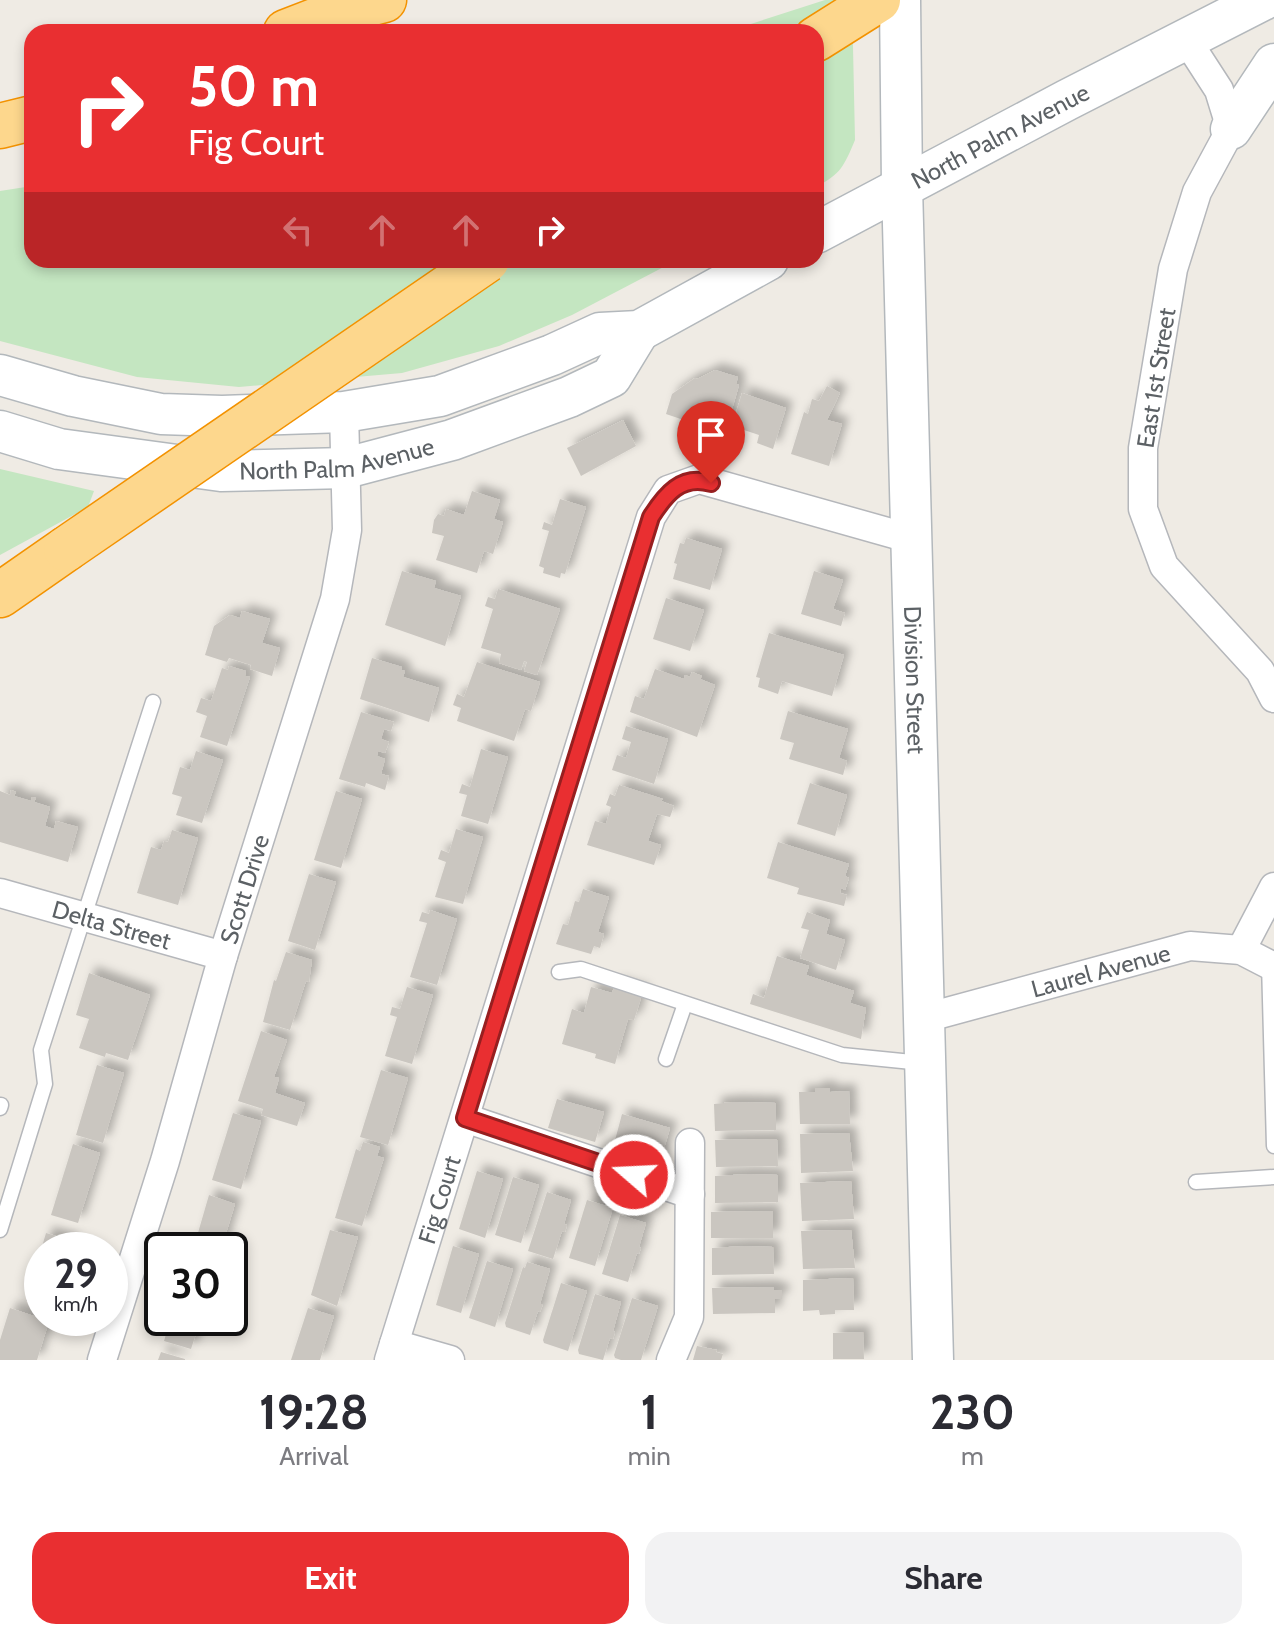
<!DOCTYPE html>
<html lang="en">
<head>
<meta charset="utf-8">
<style>
  :root { --surface:#fff; --page:#f2f2f3; --text:#2b2b33; --muted:#7c7c81; --accent:#e92f31 }
  body { margin:0; font-family:Cabin,sans-serif; background:var(--page); color:var(--text); height:100vh; display:flex; flex-direction:column; font-size:30px; white-space:nowrap }
  * { box-sizing:border-box; margin:0 }
  p { font-size:26px; color:var(--muted) }
  .icon { flex:none; width:44px; height:44px; fill:none; stroke:currentColor; stroke-width:2; stroke-linecap:round; stroke-linejoin:round }
  .map { position:relative; height:1360px; overflow:hidden }
  .drawer { display:flex; flex-direction:column; background:var(--surface); flex:1 }
  .drawer>* { flex:none }
  .hud { position:absolute; left:24px; top:24px; width:800px; height:244px; border-radius:24px; box-shadow:0 4px 12px #0003; background:#e92f31; color:#fff; overflow:hidden }
  .speed { position:absolute; left:24px; top:1232px; display:flex; gap:16px; font-size:40px; font-weight:700; text-align:center }
  .speed>* { display:grid; place-content:center; width:104px; height:104px; border-radius:50%; background:var(--surface); box-shadow:0 4px 12px #0003; line-height:1 }
  .speed small { font-size:20px; font-weight:400 }
  .speed .limit { border:4px solid #111; border-radius:12px; background:#fff; color:#111 }
  .pin { position:absolute; display:grid; place-items:center; width:68px; height:68px; color:#fff; margin:-82px -34px; border-radius:50% 50% 50% 0; rotate:-45deg; box-shadow:0 0 8px #0007 }
  .pin .icon { rotate:45deg }
  .me { position:absolute; width:88px; margin:-44px; rotate:289deg; stroke-linejoin:round; filter:drop-shadow(0 0 6px #0008) }
  .turn { display:flex; align-items:center; gap:28px; height:168px; padding:0 32px; font-size:36px }
  .turn .icon { width:104px; height:104px; stroke-width:2.5 }
  .turn b { display:block; font-size:56px; line-height:68px }
  .lanes { display:flex; align-items:center; height:76px; padding:0 32px; background:#0003; justify-content:center; gap:40px; direction:ltr }
  .lanes .off { opacity:.35 }
  .eta { display:flex; justify-content:space-evenly; align-items:center; height:136px; text-align:center }
  .eta b { font-size:48px; font-weight:700; line-height:56px }
  .button { display:flex; gap:16px; margin-top:auto; padding:16px 32px }
  .button a { flex:1; height:92px; border-radius:24px; background:var(--accent); color:#fff; font-size:32px; font-weight:700; line-height:92px; text-align:center }
  .button a+a { background:var(--page); color:var(--text) }
  .map>svg:first-child { display:block }
</style>
</head>
<body>
<div class="map">
<svg width="1274" height="1360" viewBox="0 0 1274 1360">
  <defs>
    <filter id="shadow"><feDropShadow dx="7" dy="-7" stdDeviation="4" flood-color="#0004"/></filter>
  </defs>
  <rect width="100%" height="100%" fill="#efebe4"/>
  <g fill="#c4e6c1">
    <path d="M825,0H852L855,140C844,166 841,174 816,187V32H726Z"/>
    <polygon points="32,186 32,260 677,260 572,315 499,346 402,373 239,387 137,377 0,341 0,191"/>
    <polygon points="0,469 94,491 88,507 0,555"/>
  </g>
  <g fill="#cac6c0" filter="url(#shadow)">
    <polygon points="715,370 738,377 736,384 739,385 725,434 666,414 672,394 695,378 697,379"/>
    <polygon points="827,386 840,393 827,420 842,424 829,466 791,454 804,412 808,414 812,399 819,401"/>
    <polygon points="742,393 786,408 773,449 757,443 759,435 732,426"/>
    <polygon points="623,420 636,446 581,476 567,448"/>
    <polygon points="472,491 500,500 494,519 503,522 493,554 484,551 477,573 436,560 444,536 432,533 434,520 438,514 444,516 446,509 464,515"/>
    <polygon points="560,499 586,507 565,574 561,573 560,578 543,573 544,568 539,566 549,531 542,529 544,522 552,525"/>
    <polygon points="686,538 722,549 710,590 673,579 677,564 674,563 680,543 684,544"/>
    <polygon points="402,571 436,581 434,588 461,596 445,646 385,625"/>
    <polygon points="814,571 843,580 833,609 845,613 841,626 801,614"/>
    <polygon points="498,589 560,609 537,675 524,671 527,662 524,661 521,670 499,663 501,654 481,648 493,609 485,606 488,597 495,599"/>
    <polygon points="666,598 704,610 690,651 653,639"/>
    <polygon points="242,611 270,619 262,643 280,648 272,676 250,669 251,665 229,658 227,662 205,655 214,626 230,615 240,618"/>
    <polygon points="769,633 844,655 832,696 782,681 778,694 758,687 760,678 756,677"/>
    <polygon points="372,658 402,667 401,670 405,671 403,677 439,688 429,722 360,699"/>
    <polygon points="477,662 540,682 531,711 525,709 514,741 457,721 461,708 453,705 457,694 464,697"/>
    <polygon points="229,666 246,671 245,676 250,677 227,746 200,737 207,716 196,712 201,698 211,701 222,668 228,670"/>
    <polygon points="655,669 684,679 685,675 690,677 692,672 702,676 700,679 715,685 697,737 630,712 635,696 644,699"/>
    <polygon points="788,711 848,729 839,758 847,761 843,775 789,759 794,743 780,739"/>
    <polygon points="361,712 394,722 391,731 384,729 381,739 389,742 385,753 378,751 377,756 385,759 381,774 389,776 385,790 366,783 365,787 339,779"/>
    <polygon points="626,726 668,739 654,784 612,770 617,755 626,758 631,742 622,739"/>
    <polygon points="481,749 508,757 488,824 461,816 467,795 459,793 462,784 470,787"/>
    <polygon points="196,751 223,760 202,823 176,815 182,797 172,794 180,767 190,770"/>
    <polygon points="810,783 847,795 835,836 797,824"/>
    <polygon points="619,785 663,799 661,801 674,806 670,817 657,814 648,841 661,845 654,865 587,845 595,821 606,824 611,807 606,805 610,794 615,796"/>
    <polygon points="11,790 16,792 14,796 31,801 32,797 36,798 34,802 50,807 45,826 54,829 56,821 78,827 68,862 0,842 0,791 10,795"/>
    <polygon points="336,791 362,799 341,868 314,860"/>
    <polygon points="456,829 483,837 463,904 435,897 446,862 438,859 441,850 449,853"/>
    <polygon points="172,830 198,838 178,905 137,893 151,847 161,850 164,841 168,842"/>
    <polygon points="778,842 849,864 845,876 849,878 845,890 841,888 840,893 847,895 844,906 797,894 799,888 767,878"/>
    <polygon points="309,874 336,882 315,950 288,941"/>
    <polygon points="583,889 609,897 598,932 604,934 600,948 594,946 591,954 556,944 563,924 568,925 575,901 579,902"/>
    <polygon points="430,910 457,919 437,985 410,977 427,923 419,921 422,912 429,914"/>
    <polygon points="807,912 830,920 826,934 845,940 836,970 800,958 809,930 801,928"/>
    <polygon points="286,952 312,960 309,982 306,981 290,1030 263,1022 274,980 276,981"/>
    <polygon points="777,956 809,966 806,975 854,991 850,1003 866,1008 861,1039 750,1004 753,994 764,998"/>
    <polygon points="89,973 150,995 128,1060 106,1053 105,1057 79,1048 89,1019 76,1015"/>
    <polygon points="615,984 643,992 634,1020 628,1019 615,1064 595,1058 596,1054 562,1044 572,1009 584,1013 591,987 612,993"/>
    <polygon points="407,987 433,995 412,1064 385,1056 397,1017 390,1015 392,1007 400,1009"/>
    <polygon points="261,1031 287,1040 274,1077 279,1078 275,1093 305,1103 297,1126 261,1115 263,1109 238,1101"/>
    <polygon points="97,1065 124,1073 103,1143 76,1135"/>
    <polygon points="381,1070 408,1078 388,1145 360,1137"/>
    <polygon points="815,1088 830,1088 830,1092 849,1091 850,1124 800,1124 799,1092 815,1092"/>
    <polygon points="557,1099 604,1112 595,1142 548,1128"/>
    <polygon points="733,1102 776,1103 776,1130 715,1131 714,1104"/>
    <polygon points="233,1113 261,1121 241,1189 212,1180"/>
    <polygon points="622,1114 670,1128 661,1159 642,1153 641,1157 627,1153 628,1149 614,1144"/>
    <polygon points="849,1133 853,1171 801,1173 800,1134"/>
    <polygon points="777,1139 778,1166 716,1167 715,1140"/>
    <polygon points="363,1142 380,1147 377,1156 384,1158 362,1226 335,1218 356,1149 360,1151"/>
    <polygon points="73,1144 100,1153 78,1223 51,1215"/>
    <polygon points="477,1171 503,1179 485,1238 459,1229"/>
    <polygon points="749,1174 778,1175 778,1202 715,1203 715,1176"/>
    <polygon points="513,1177 539,1185 521,1243 495,1235"/>
    <polygon points="851,1181 854,1219 802,1221 800,1183"/>
    <polygon points="547,1192 571,1200 564,1224 567,1225 565,1232 562,1231 553,1259 528,1251"/>
    <polygon points="209,1195 235,1204 221,1250 193,1250"/>
    <polygon points="587,1200 613,1208 595,1266 569,1258"/>
    <polygon points="773,1211 773,1238 711,1238 711,1212"/>
    <polygon points="620,1215 646,1223 639,1247 641,1248 639,1254 637,1253 628,1282 602,1274"/>
    <polygon points="330,1230 358,1237 337,1306 311,1295"/>
    <polygon points="851,1230 855,1268 803,1269 801,1231"/>
    <polygon points="46,1233 73,1241 70,1250 42,1250 42,1305 26,1301"/>
    <polygon points="453,1246 479,1254 461,1313 436,1305"/>
    <polygon points="745,1246 773,1247 774,1274 712,1275 712,1248"/>
    <polygon points="487,1261 513,1269 495,1327 469,1318"/>
    <polygon points="527,1262 550,1269 540,1304 543,1304 540,1312 538,1311 530,1335 506,1327 505,1323 523,1267 525,1268"/>
    <polygon points="853,1278 854,1310 835,1310 835,1314 820,1315 819,1310 803,1311 803,1280"/>
    <polygon points="561,1283 587,1291 568,1351 544,1343 543,1340"/>
    <polygon points="774,1287 774,1290 782,1290 782,1299 775,1299 775,1313 713,1314 712,1288"/>
    <polygon points="595,1294 621,1302 613,1331 615,1332 613,1339 610,1338 603,1360 579,1354 578,1350"/>
    <polygon points="632,1298 658,1306 641,1360 621,1360 615,1358 614,1355"/>
    <polygon points="10,1308 49,1321 37,1360 0,1360 0,1340"/>
    <polygon points="308,1308 334,1316 320,1360 291,1360"/>
    <polygon points="171,1318 201,1318 191,1349 164,1341"/>
    <polygon points="863,1332 864,1359 833,1359 833,1333"/>
    <polygon points="697,1346 717,1350 716,1352 723,1354 721,1360 693,1360"/>
    <polygon points="161,1352 185,1359 185,1360 158,1360"/>
  </g>
  <g fill="none" stroke-linecap="round" stroke-linejoin="round">
    <defs>
      <g id="lane">
        <polyline points="1269,963 1274,1146"/>
        <polyline points="559,972 581,969 842,1055 922,1063"/>
        <polyline points="666,1059 685,1004"/>
        <polyline points="0,1108 1,1105"/>
        <polyline points="1196,1182 1274,1177"/>
        <polyline points="0,1230 45,1084 41,1050 153,702"/>
      </g>
      <g id="street">
        <polyline points="1186,39 1219,90 1231,129 1197,192 1173,269 1143,448 1143,509 1164,566 1260,671 1274,698"/>
        <path id="s1" d="M0,893L223,956"/>
        <polyline points="1241,950 1274,887"/>
        <path id="s2" d="M925,1018L1190,946L1241,950L1274,967"/>
        <polyline points="465,1118 690,1194"/>
        <polyline points="394,1344 450,1360"/>
        <path id="s3" d="M102,1360L165,1161L223,956L335,599L347,530L344,412"/>
        <path id="s4" d="M389,1360L651,517L668,490L699,479L912,539"/>
        <polyline points="671,1360 689,1317 690,1143"/>
      </g>
      <g id="secondary">
        <path id="s5" d="M900,0L902,186L933,1360"/>
        <polyline points="1231,129 1274,64"/>
        <path id="s6" d="M816,233L1067,100L1263,0"/>
        <polyline points="0,375 73,396 161,414 222,416 344,412 440,396 552,355 600,333 639,331 768,260"/>
        <path id="s7" d="M0,431L59,449L221,471L346,468L452,440L569,397L611,377L639,331"/>
      </g>
      <g id="highway">
        <polyline points="286,32 335,13 384,0"/>
        <polyline points="816,39 878,0"/>
        <polyline points="0,126 32,118"/>
        <polyline points="0,595 66,549"/>
      </g>
    </defs>
    <use href="#lane" stroke="#b5b7bb" stroke-width="17"/>
    <use href="#street" stroke="#b5b7bb" stroke-width="31"/>
    <use href="#secondary" stroke="#b3b8bc" stroke-width="43"/>
    <use href="#highway" stroke="#f39200" stroke-width="47"/>
    <use href="#lane" stroke="#fff" stroke-width="14"/>
    <use href="#street" stroke="#fff" stroke-width="28"/>
    <use href="#secondary" stroke="#fff" stroke-width="40"/>
    <use href="#highway" stroke="#fdd78d" stroke-width="44"/>
    <defs>
      <polyline id="highway-bridge" points="66,549 487,260"/>
    </defs>
    <use href="#highway-bridge" stroke="#f39200" stroke-width="47" stroke-linecap="butt"/>
    <use href="#highway-bridge" stroke="#fdd78d" stroke-width="44"/>
  </g>
  <g fill="none" stroke-linecap="round" stroke-linejoin="round">
    <defs>
      <path id="route" d="M634,1175L465,1118L651,517C665,495 681,474 711,483"/>
    </defs>
    <use href="#route" stroke="#971f20" stroke-width="20"/>
    <use href="#route" stroke="#e92f31" stroke-width="14"/>
  </g>
  <g text-anchor="middle" dominant-baseline="central" stroke-width="6" stroke-linejoin="round" paint-order="stroke">
    <g font-size="24" fill="#5c6165" stroke="#fff">
      <text stroke="none"><textPath href="#s6" startOffset="208">North Palm Avenue</textPath></text>
      <text transform="translate(1156 378) rotate(-81)">East 1st Street</text>
      <text stroke="none"><textPath href="#s7" startOffset="342">North Palm Avenue</textPath></text>
      <text stroke="none"><textPath href="#s5" startOffset="680">Division Street</textPath></text>
      <text stroke="none"><textPath href="#s3" startOffset="492">Scott Drive</textPath></text>
      <text stroke="none"><textPath href="#s1" startOffset="116">Delta Street</textPath></text>
      <text stroke="none"><textPath href="#s2" startOffset="182">Laurel Avenue</textPath></text>
      <text stroke="none"><textPath href="#s4" startOffset="168">Fig Court</textPath></text>
    </g>
  </g>
</svg>
<div class="speed"><div>29<small>km/h</small></div><div class="limit">30</div></div>
<div class="pin" style="left:711px;top:483px;background:#d93025"><svg class="icon" aria-label="arrive" viewBox="0 0 24 24"><path d="M6 21V4h12l-3 4 3 4H6"/></svg></div>
<svg class="me" style="left:634px;top:1175px" viewBox="-20 -20 40 40"><circle r="17" fill="#e92f31" stroke="#fff" stroke-width="3"/><path d="M0-11L8 9 0 5-8 9z" fill="#fff"/></svg>
<div class="hud">
<div class="turn"><svg class="icon" aria-label="right" viewBox="0 0 24 24"><path d="M7 20v-9h11M14 6l5 5-5 5"/></svg><div><b>50 m</b>Fig Court</div></div>
<div class="lanes"><svg class="icon off" aria-label="left" viewBox="0 0 24 24"><path d="M17 20v-9H6M10 6l-5 5 5 5"/></svg><svg class="icon off" aria-label="ahead" viewBox="0 0 24 24"><path d="M12 20V5M6 11l6-6 6 6"/></svg><svg class="icon off" aria-label="ahead" viewBox="0 0 24 24"><path d="M12 20V5M6 11l6-6 6 6"/></svg><svg class="icon" aria-label="right" viewBox="0 0 24 24"><path d="M7 20v-9h11M14 6l5 5-5 5"/></svg></div>
</div>
</div>
<section class="drawer">
<div class="eta">
<div><b>19:28</b><p>Arrival</p></div>
<div><b>1</b><p>min</p></div>
<div><b>230</b><p>m</p></div>
</div>
<div class="button"><a>Exit</a><a>Share</a></div>
</section>
</body>
</html>
